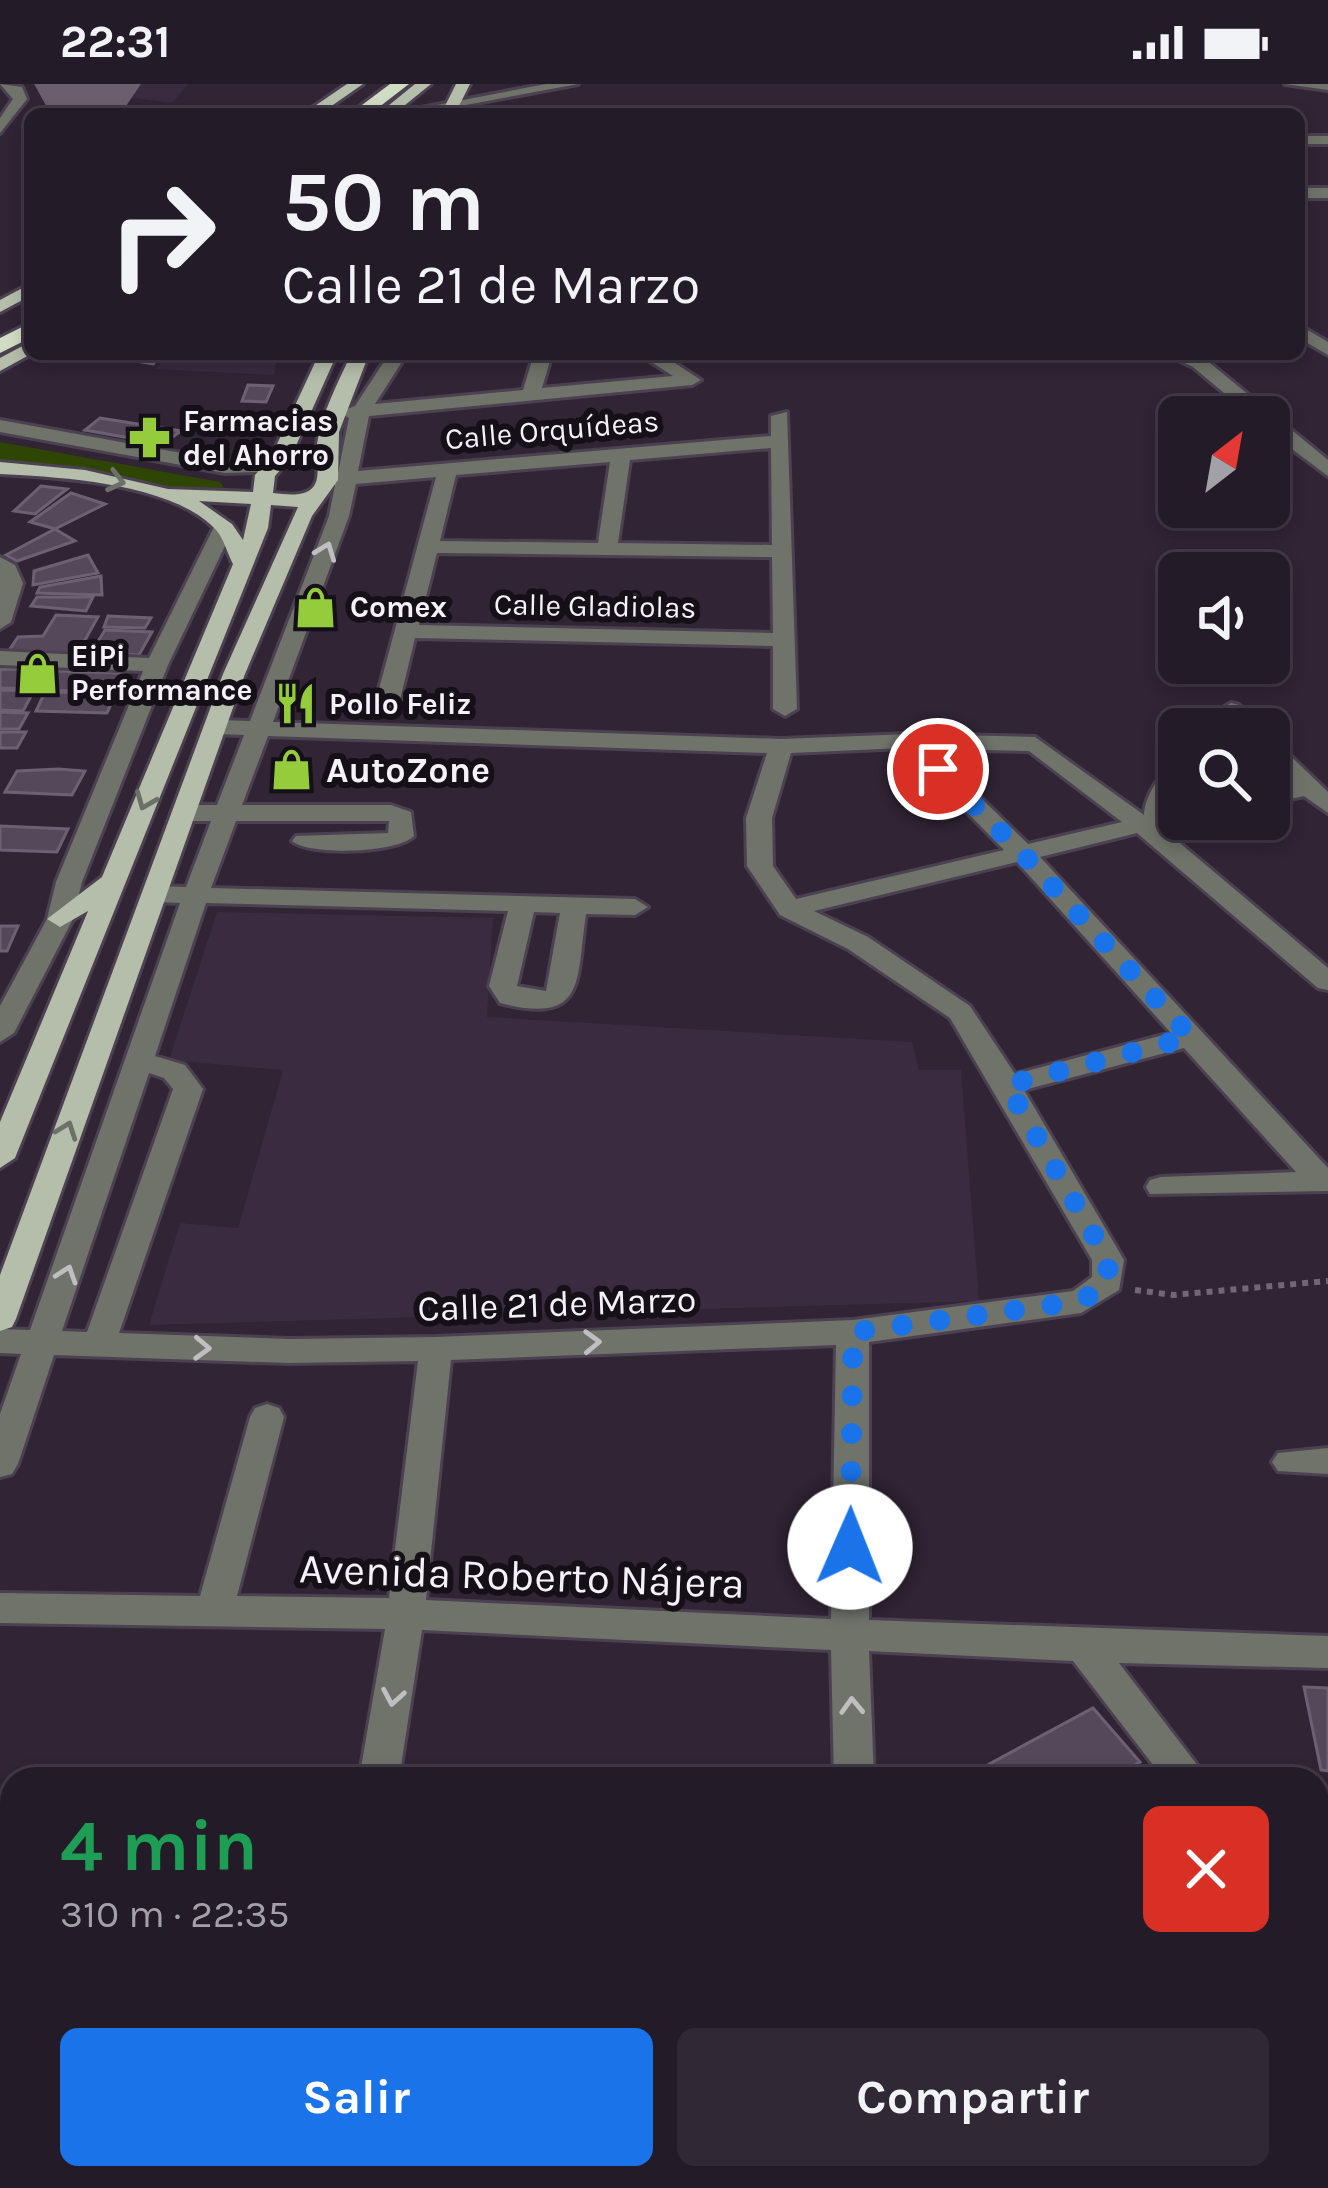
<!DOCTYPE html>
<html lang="es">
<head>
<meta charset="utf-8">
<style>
  :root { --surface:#241b28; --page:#302834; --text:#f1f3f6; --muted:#a3a1a8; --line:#413945; --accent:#1a73e8 }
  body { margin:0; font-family:Karla,sans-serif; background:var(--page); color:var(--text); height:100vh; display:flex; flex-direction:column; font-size:45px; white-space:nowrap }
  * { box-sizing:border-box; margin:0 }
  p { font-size:39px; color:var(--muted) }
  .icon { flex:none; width:66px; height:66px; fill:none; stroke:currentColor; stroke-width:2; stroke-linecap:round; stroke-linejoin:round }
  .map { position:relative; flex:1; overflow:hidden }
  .panel { position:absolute; left:0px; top:1683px; width:1329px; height:423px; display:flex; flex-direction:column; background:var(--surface); border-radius:36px 36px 0 0; box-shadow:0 6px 18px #0003,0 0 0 3px var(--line) }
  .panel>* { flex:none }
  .banner { position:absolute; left:24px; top:24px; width:1281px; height:252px; border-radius:18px; box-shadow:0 6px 18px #0003,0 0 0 3px var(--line); background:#241b28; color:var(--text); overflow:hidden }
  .needle { width:78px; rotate:31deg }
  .fabs { position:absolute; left:1158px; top:312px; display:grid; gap:24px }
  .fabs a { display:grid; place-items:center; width:132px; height:132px; border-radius:18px; background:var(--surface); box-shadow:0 6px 18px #0003,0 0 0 3px var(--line); font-size:60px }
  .pin { position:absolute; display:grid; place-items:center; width:102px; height:102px; color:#fff; margin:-51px; border:6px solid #fff; border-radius:50%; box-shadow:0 3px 12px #0007 }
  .me { position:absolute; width:132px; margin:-66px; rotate:1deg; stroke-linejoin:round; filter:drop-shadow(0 0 9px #0008) }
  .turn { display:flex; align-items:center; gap:42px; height:252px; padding:0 60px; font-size:54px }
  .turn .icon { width:156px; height:156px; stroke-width:2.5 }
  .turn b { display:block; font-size:84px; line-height:102px }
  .round { display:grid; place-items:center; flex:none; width:126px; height:126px; border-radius:18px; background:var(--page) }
  .summary { display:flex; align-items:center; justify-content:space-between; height:204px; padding:0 60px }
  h1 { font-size:72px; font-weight:700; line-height:90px; color:#1e9e55 }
  .primary-button { display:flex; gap:24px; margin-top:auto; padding:24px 60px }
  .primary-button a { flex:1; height:138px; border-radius:18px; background:var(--accent); color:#fff; font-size:48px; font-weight:700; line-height:138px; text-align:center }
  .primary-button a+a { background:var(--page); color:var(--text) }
  .status { display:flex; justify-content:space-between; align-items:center; height:84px; padding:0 60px; background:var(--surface); direction:ltr }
  .status svg { height:33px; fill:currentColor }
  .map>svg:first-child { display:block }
</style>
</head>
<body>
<div class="status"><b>22:31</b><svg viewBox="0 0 49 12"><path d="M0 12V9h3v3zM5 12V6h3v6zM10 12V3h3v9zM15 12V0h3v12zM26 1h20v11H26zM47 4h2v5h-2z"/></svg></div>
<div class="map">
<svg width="1328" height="2104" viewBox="0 0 1328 2104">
  <rect width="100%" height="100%" fill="#302435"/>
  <g fill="#3a2b41">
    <polygon points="27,0 188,0 172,19"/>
    <polygon points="168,270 276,277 274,291 156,285"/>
    <polygon points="217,828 493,834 487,933 912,958 919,986 961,986 979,1217 149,1241 180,1139 238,1144 283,986 169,976"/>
  </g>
  <polygon fill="#2e4503" points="0,358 220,398 226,407 207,410 105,390 0,383"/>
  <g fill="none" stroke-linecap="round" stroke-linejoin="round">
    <polygon fill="#6a5f6e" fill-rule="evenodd" points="34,0 141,0 124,25 71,30 48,25"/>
  </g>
  <g fill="#55485b" stroke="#6d6073" stroke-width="3">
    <polygon points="94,270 163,270 153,280"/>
    <polygon points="248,301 273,302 266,318 242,317"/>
    <polygon points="100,334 181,347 163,360 85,346"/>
    <polygon points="41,402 67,405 35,430 14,427"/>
    <polygon points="71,409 105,420 55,445 30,438"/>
    <polygon points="55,445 75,457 17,477 6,471"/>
    <polygon points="88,471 98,489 33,501 34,487"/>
    <polygon points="101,492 102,511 37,509 40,503"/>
    <polygon points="37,513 93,513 86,527 31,522"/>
    <polygon points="56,531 98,533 76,572 8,568 18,553 43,552"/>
    <polygon points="108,532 151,534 145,544 104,543"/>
    <polygon points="105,546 152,548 139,571 91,569"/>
    <polygon points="0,585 45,586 35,605 0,604"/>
    <polygon points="55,587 125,589 117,608 45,606"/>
    <polygon points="0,606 34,607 23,627 0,626"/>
    <polygon points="45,608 116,609 107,629 36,627"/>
    <polygon points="0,628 28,629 19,645 0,645"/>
    <polygon points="0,648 26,648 17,664 0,664"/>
    <polygon points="58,685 85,687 72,711 5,708 17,687"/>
    <polygon points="0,742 68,745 57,768 0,766"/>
    <polygon points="0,842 18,842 7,867 0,867"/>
    <polygon points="1304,1603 1328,1604 1328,1687 1321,1686"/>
    <polygon points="1093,1624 1140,1678 1110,1695 987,1695 980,1685"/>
  </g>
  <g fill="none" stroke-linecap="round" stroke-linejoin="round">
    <defs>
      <g id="minor">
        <polygon points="0,0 22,3 27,15 0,49 0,34 13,15"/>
        <polygon points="546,0 578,0 423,29 416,25"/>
        <polygon points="1285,0 1328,0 1328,6"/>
        <rect x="1299" y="52" width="29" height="8"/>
        <rect x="1299" y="104" width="29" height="10"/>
        <polygon points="1299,241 1328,258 1328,271 1299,254"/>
        <path d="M389,270H407L375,320L523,306L534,270H552L542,304L673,292L639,270H661L701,296L692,301L369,332L358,387L771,352V332L787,328L797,625L785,632L773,625V562L415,554L400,616L396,621H380L376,616L436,393L356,400L349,432L273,638L781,655L910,650L1035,653L1144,731C1145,712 1160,686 1179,681C1179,700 1169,711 1169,727L1179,724V735H1189L1162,744L1328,884V906L1318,904L1137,749L1040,773L1328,1084V1107L1150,1110L1146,1103L1150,1096L1161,1093L1296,1088L1184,964L1024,1006L1124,1176L1119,1206L1081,1229L869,1258V1536L1328,1552V1584L1119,1579L1208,1695H1164L1073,1577L869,1567L874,1695H834L831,1566L422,1546L399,1695H359L385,1545L0,1539V1509L200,1512L250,1333L255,1324L267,1320L279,1324L284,1333L237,1512L389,1514L418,1277L289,1279L54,1271L18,1380L12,1390L0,1393V1330L21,1270L0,1269V1245L30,1246L180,819L155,818L142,810L155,802L186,803L211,737H184L171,729L184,721H217L244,651L215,650L203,643L215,636L250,637L329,432L335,401L318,396L338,389L349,334L339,328L355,322ZM771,364L772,461L618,459L630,376ZM610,378L598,459L440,457L456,391ZM437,469L772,473L773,549L419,541ZM268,652L767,669L746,734L747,782L780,831L848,865L950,934L1092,1176V1193L1073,1207L853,1236L436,1253L289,1255L119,1249L203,1005L185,981L155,972L206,819L508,827L489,902L500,919C587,941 576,897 586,830L635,831L648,823L635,815L211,804L236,737H389L388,749L296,752L292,757C309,772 398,769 414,752L411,728L391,721H242ZM904,664L1004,766L796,815L773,782L772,734L791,669ZM931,665L1029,667L1122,738L1028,760ZM1017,778L1171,949L1015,990L970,922L868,853L814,827ZM534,828L560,829L546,907L517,902ZM149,989L164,994L173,1005L87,1248L62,1247ZM836,1261L831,1535L426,1516L451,1276Z"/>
        <polygon points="1166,270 1205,275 1328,376 1328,392 1269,348 1269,333 1253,333 1193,283"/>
        <polygon points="0,336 225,377 258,376 280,369 290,375 260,388 225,389 0,348"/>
        <polygon points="224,437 234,443 168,581 82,798 73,835 14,949 0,958 0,922 47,835 56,798 143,587 0,581 0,567 149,574 214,443"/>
        <polygon points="0,473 15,481 23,499 11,538 0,545"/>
        <polygon points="1231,619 1239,621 1262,645 1237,645 1219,626"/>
        <polygon points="1269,657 1277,659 1328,708 1328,729 1304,712 1269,720 1269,706 1292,700 1269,678"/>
        <polygon points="1328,1364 1328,1390 1278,1387 1272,1378 1278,1369"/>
        <polygon points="1317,1838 1328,1843 1328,1891 1317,1887"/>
        <polygon points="0,2032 12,2033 12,2079 0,2078"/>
        <polygon points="289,2094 335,2094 333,2104 287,2104"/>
        <polygon points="480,2094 840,2094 843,2100 842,2094 888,2094 889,2104 484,2104"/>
      </g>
      <g id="major">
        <polygon points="347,0 363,0 320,30 303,30"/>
        <polygon points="415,0 431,0 394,30 378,30"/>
        <polygon points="456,0 470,0 455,30 441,30"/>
        <polygon points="30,200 30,212 0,228 0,216"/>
        <polygon points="30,258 31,270 0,287 0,274"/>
        <path d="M319,270H337L290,375L275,392L273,409C284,410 300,413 310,406C323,397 315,374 317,360C322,328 338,299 351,270H369L339,348L338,396L312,432L245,590L16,1235L12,1243L0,1247V1191L223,590L298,423L271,421L268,444L15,1074L0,1084V1038L88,827L60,843L47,835L102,793L233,480C227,469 224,455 216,446C173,399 60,393 0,390V378L85,386L168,405L253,408L255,391L271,373ZM199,417L251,420L243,456L232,440Z"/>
      </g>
      <g id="highway">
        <polygon points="390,0 409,0 370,30 350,30"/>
        <polygon points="30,239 30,254 0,269 0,254"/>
      </g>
    </defs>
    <use href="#minor" stroke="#4c4151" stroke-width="6"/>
    <use href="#major" stroke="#4c4151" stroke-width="6"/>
    <use href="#highway" stroke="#4c4151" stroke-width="6"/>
    <polyline stroke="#726776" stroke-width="6" stroke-dasharray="6 6" stroke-linecap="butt" points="1135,1206 1173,1211 1328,1197"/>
    <use href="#minor" fill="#6f736a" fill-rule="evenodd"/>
    <use href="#major" fill="#b4beaa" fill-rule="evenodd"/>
    <use href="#highway" fill="#d0dcc4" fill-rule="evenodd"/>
  </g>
  <defs><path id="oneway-chevron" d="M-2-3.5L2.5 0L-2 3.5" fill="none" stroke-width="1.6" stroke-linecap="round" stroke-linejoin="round" transform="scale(3)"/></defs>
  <g stroke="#6c7068">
    <use href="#oneway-chevron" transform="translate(116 397) rotate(14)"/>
    <use href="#oneway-chevron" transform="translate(145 717) rotate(112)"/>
    <use href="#oneway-chevron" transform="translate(67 1046) rotate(-70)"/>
  </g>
  <g stroke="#c1bec1">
    <use href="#oneway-chevron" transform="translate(326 467) rotate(-69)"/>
    <use href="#oneway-chevron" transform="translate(67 1190) rotate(-71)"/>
    <use href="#oneway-chevron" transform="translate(592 1258) rotate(-2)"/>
    <use href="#oneway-chevron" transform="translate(202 1264) rotate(2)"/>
    <use href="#oneway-chevron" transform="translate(393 1613) rotate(100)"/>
    <use href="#oneway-chevron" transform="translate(852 1622) rotate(-92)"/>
  </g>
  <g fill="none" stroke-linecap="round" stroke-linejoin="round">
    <polyline stroke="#1a73e8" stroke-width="21" stroke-dasharray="0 37.8" points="850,1463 853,1248 1082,1217 1108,1198 1108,1176 1007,1001 1191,953 1022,769 938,685"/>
  </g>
  <defs>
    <symbol id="pharmacy-bare" viewBox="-9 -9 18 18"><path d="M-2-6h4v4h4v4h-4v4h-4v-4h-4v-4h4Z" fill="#94cc3b" stroke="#151017" stroke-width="2.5" paint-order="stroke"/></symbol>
    <symbol id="shop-bare" viewBox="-9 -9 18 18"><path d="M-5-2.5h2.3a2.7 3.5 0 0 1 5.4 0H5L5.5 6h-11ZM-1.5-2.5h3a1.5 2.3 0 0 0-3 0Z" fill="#94cc3b" stroke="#151017" stroke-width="2.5" paint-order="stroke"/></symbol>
    <symbol id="restaurant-bare" viewBox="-9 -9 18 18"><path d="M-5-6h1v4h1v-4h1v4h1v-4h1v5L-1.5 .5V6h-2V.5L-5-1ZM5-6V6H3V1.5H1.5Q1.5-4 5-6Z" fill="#94cc3b" stroke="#151017" stroke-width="2.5" paint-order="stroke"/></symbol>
  </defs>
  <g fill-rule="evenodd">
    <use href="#pharmacy-bare" x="120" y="324" width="59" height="59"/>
    <use href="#shop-bare" x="286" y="494" width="59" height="59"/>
    <use href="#shop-bare" x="8" y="560" width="59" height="59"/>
    <use href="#restaurant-bare" x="266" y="590" width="59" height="59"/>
    <use href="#shop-bare" x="262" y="656" width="59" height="59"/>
  </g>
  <g text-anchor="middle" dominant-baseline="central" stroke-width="12" stroke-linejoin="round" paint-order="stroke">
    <g font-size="30" font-weight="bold" fill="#f7f0fb" stroke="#151017" text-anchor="start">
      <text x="183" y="337">Farmacias<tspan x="183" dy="34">del Ahorro</tspan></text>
      <text x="350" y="523">Comex</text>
      <text x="71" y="572">EiPi<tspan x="71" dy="34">Performance</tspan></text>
      <text x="329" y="620">Pollo Feliz</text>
    </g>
    <g font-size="30" fill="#f7f0fb" stroke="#151017">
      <text transform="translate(552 346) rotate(-5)">Calle Orquídeas</text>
      <text transform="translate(595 522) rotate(1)">Calle Gladiolas</text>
    </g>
    <g font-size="36" font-weight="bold" fill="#f7f0fb" stroke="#151017" text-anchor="start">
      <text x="326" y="686">AutoZone</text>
    </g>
    <g font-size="36" fill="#f7f0fb" stroke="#151017">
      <text transform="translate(557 1220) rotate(-2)">Calle 21 de Marzo</text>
    </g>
    <g font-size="42" fill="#f7f0fb" stroke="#151017">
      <text transform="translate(522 1492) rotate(2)">Avenida Roberto Nájera</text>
    </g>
  </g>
</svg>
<div class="fabs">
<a><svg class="needle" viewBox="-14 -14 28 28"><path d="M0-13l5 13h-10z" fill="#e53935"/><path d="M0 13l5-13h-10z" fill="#a3a1a8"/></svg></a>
<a><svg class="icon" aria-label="sound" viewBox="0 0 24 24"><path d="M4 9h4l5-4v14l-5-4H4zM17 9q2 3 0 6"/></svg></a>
<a><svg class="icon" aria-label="search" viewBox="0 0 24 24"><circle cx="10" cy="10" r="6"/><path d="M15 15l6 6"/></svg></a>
</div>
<div class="pin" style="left:938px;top:685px;background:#d93025"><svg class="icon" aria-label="arrive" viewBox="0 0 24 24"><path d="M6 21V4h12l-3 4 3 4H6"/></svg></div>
<svg class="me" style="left:850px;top:1463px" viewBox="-20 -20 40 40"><circle r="19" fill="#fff"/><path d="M0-13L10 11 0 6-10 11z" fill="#1a73e8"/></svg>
<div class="banner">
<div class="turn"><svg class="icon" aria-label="right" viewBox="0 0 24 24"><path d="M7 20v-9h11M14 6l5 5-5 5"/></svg><div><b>50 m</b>Calle 21 de Marzo</div></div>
</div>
<section class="panel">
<div class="summary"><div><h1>4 min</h1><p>310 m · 22:35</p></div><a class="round" style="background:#d93025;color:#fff"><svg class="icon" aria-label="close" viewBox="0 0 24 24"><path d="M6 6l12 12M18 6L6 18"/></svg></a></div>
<div class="primary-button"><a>Salir</a><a>Compartir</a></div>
</section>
</div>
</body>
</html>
